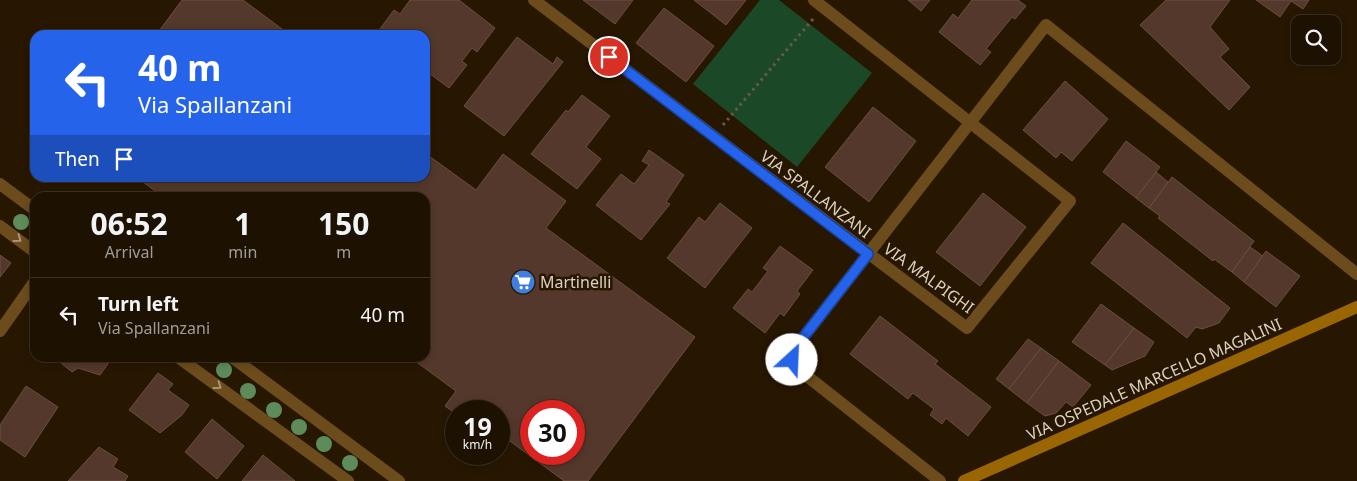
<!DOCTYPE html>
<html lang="en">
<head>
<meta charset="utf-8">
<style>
  :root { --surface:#1d1101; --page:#251a0b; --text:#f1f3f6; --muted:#a09d99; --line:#3b3123 }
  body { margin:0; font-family:"Noto Sans",sans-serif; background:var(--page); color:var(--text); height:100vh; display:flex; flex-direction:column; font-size:19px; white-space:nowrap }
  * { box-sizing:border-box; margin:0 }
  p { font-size:16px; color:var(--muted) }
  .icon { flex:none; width:28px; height:28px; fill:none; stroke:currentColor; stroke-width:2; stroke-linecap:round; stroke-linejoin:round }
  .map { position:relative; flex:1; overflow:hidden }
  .panel { position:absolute; left:30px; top:192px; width:400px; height:170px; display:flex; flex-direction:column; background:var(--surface); border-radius:15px; box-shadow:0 2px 8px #0003,0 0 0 1px var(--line) }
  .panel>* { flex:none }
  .banner { position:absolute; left:30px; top:30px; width:400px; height:152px; border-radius:15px; box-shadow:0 2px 8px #0003,0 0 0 1px var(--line); background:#2563eb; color:#fff; overflow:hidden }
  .controls { position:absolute; left:1291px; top:15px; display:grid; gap:10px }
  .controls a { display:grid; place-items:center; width:50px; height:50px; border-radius:10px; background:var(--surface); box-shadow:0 2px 8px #0003,0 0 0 1px var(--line); font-size:25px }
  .speed { position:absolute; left:445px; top:400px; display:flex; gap:10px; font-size:25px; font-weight:700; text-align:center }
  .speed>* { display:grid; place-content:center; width:65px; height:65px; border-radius:50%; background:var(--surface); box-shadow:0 2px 8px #0003,0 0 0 1px var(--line); line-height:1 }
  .speed small { font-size:12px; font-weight:400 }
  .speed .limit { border:8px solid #d22; background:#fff; color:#111 }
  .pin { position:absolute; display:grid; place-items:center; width:42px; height:42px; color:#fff; margin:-21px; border:2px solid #fff; border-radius:50%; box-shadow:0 1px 5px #0007 }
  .me { position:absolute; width:55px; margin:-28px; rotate:25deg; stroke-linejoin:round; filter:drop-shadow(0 0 4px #0008) }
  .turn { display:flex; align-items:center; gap:18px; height:105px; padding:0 25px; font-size:22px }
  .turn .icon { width:65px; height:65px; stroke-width:2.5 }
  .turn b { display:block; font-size:35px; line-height:42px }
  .then { display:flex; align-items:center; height:48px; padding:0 25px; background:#0003; gap:10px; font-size:19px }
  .eta { display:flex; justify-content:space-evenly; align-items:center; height:85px; text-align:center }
  .eta b { font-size:30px; font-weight:700; line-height:35px }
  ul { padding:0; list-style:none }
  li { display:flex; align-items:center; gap:15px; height:75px; padding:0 25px; border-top:1px solid var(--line) }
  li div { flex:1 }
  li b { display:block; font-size:19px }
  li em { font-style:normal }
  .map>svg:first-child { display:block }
</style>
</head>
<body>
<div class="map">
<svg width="1357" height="481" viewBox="0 0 1357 481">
  <rect width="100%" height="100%" fill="#271701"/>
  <polygon fill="#1b4928" points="760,0 779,0 872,73 797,167 693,84"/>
  <g fill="#54382b" stroke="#6a4e3f" fill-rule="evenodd">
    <polygon points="182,0 243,0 290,35 156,35"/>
    <polygon points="410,0 459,0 495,28 477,52 472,48 462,61 467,65 449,88 425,70 425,35 380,35 377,33 394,10 400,14"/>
    <polygon points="583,0 633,0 615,24"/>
    <polygon points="694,0 746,0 726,25"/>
    <polygon points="908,0 930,0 921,11"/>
    <polygon points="972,0 1018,0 1026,6 1015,19 1012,17 986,49 991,52 980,65 939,32 953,14 958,18"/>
    <polygon points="1166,0 1230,0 1210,27 1229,49 1220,57 1250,87 1229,110 1140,25"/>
    <polygon points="1256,0 1309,0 1303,9 1291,1 1280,17"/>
    <polygon points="664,8 714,46 686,82 636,43"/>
    <polygon points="517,37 553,64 557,57 563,62 504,136 464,106"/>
    <polygon points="1065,81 1108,119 1072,161 1061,152 1056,158 1023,130"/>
    <polygon points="582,95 610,116 586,147 601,159 577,189 531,154 566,110 568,112"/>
    <polygon points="873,107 916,141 869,202 825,167"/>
    <polygon points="1126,141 1160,167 1136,198 1103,172"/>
    <polygon points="649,150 684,175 666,202 670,204 641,240 596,205 621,174 634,184 649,165 642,161"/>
    <path d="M425,153L476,190L503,154L566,201L546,228L695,337L588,481H564L499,433V411H456V414L445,406L456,391L411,358H425V198H164L138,178H425ZM531,411H574V454H531Z"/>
    <polygon points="1156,172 1168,182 1149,208 1136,198"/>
    <polygon points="1172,177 1254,241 1232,272 1214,259 1213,261 1158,218 1160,216 1149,208"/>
    <polygon points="983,193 1026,227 980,286 936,252"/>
    <polygon points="720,203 752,228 705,288 667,258 699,217 705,222"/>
    <polygon points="1123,223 1230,308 1219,323 1202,329 1196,327 1187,338 1091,263"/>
    <polygon points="780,246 813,270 797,291 800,294 784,316 780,313 765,333 733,308 748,289 752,292 768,271 763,268"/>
    <polygon points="1250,247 1263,256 1244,282 1232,272"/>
    <polygon points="1266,251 1300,276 1276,307 1244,282"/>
    <polygon points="0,255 11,263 0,277"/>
    <polygon points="1101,304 1134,328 1105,365 1072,342"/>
    <polygon points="880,316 938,361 935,364 991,407 968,436 946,418 942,424 930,415 934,409 913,393 908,399 850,354"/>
    <polygon points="1134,328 1154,342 1145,356 1112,370 1105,365"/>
    <polygon points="1028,339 1041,348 1009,389 996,379"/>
    <polygon points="1041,348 1059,361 1027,403 1009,389"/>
    <polygon points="55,358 112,358 100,375 78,368 72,372"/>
    <polygon points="1059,361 1091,385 1073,407 1066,402 1056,413 1045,416 1027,403"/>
    <polygon points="158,373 173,384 168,390 189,405 182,415 160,433 129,410"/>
    <polygon points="26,386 58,407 25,457 0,440 0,425"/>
    <polygon points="212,419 244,446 217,479 185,452"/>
    <polygon points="99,447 118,459 113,467 128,476 125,481 68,481"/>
    <polygon points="263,455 295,481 242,481"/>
  </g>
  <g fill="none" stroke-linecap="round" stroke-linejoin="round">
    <polyline stroke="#695b48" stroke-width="3" stroke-dasharray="2.5 4" stroke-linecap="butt" points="723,125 813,19"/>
    <g stroke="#6c4c1c" stroke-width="12">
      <polyline points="534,0 967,328 1070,201 814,0"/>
      <polyline points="0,184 35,210"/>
      <polyline points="0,226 35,252"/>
      <polyline points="0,331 35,281"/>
      <polyline points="179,358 348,481"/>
      <polyline points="233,358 399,481"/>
      <polyline points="940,481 798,369 792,360 795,348 802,339 1046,25 1357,274"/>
    </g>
    <polyline stroke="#9a6603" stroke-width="12" points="964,481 1357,307"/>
  </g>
  <g fill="#5d8c5a">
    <circle cx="21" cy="222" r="8"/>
    <circle cx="224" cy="370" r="8"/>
    <circle cx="248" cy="391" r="8"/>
    <circle cx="274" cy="410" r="8"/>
    <circle cx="299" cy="427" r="8"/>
    <circle cx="324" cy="444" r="8"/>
    <circle cx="350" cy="463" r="8"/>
  </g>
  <defs><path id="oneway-chevron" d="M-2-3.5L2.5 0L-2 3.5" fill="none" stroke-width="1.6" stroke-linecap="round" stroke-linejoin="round" transform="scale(1.25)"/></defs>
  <g stroke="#a99577">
    <use href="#oneway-chevron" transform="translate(18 239) rotate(36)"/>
    <use href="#oneway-chevron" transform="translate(218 386) rotate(36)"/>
  </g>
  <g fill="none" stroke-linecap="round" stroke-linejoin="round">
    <defs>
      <polyline id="route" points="609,57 868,254 795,348 792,360"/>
    </defs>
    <use href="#route" stroke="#184099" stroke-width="12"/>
    <use href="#route" stroke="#2563eb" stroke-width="9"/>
  </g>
  <defs>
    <symbol id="supermarket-disc" viewBox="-11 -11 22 22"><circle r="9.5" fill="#3f7fe0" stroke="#271701"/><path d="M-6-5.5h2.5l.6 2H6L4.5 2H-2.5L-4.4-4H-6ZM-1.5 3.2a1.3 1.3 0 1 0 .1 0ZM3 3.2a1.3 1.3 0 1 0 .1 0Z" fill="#fff"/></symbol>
  </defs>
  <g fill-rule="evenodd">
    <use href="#supermarket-disc" x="509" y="268" width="28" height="28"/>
  </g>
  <g text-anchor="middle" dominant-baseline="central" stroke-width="5" stroke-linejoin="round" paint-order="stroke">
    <g font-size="16" fill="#dbd0c2" stroke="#271701">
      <text transform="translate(816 194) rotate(37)">VIA SPALLANZANI</text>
      <text transform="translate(929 278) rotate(36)">VIA MALPIGHI</text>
      <text transform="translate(1154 379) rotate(-24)">VIA OSPEDALE MARCELLO MAGALINI</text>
    </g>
    <g font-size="16" fill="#dbd0c2" stroke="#271701" text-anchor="start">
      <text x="540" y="282">Martinelli</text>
    </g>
  </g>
</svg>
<div class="controls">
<a><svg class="icon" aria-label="search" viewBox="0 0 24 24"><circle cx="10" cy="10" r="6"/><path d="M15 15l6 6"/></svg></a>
</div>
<div class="speed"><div>19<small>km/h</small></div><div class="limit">30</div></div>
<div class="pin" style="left:609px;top:57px;background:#d93025"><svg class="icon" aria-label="arrive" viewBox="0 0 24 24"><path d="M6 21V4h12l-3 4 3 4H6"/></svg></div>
<svg class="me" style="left:792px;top:360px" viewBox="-20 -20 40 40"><circle r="19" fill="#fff"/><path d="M0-13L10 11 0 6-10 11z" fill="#2563eb"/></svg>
<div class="banner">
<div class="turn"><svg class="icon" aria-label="left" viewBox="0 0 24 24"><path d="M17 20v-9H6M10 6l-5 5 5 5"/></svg><div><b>40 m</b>Via Spallanzani</div></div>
<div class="then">Then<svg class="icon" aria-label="arrive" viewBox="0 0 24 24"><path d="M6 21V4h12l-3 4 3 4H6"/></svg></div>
</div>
<section class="panel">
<div class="eta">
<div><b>06:52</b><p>Arrival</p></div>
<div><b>1</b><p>min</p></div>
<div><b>150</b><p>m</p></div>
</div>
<ul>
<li><svg class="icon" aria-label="left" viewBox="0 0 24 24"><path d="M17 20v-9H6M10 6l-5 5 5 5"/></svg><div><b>Turn left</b><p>Via Spallanzani</p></div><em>40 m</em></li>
</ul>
</section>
</div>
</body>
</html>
